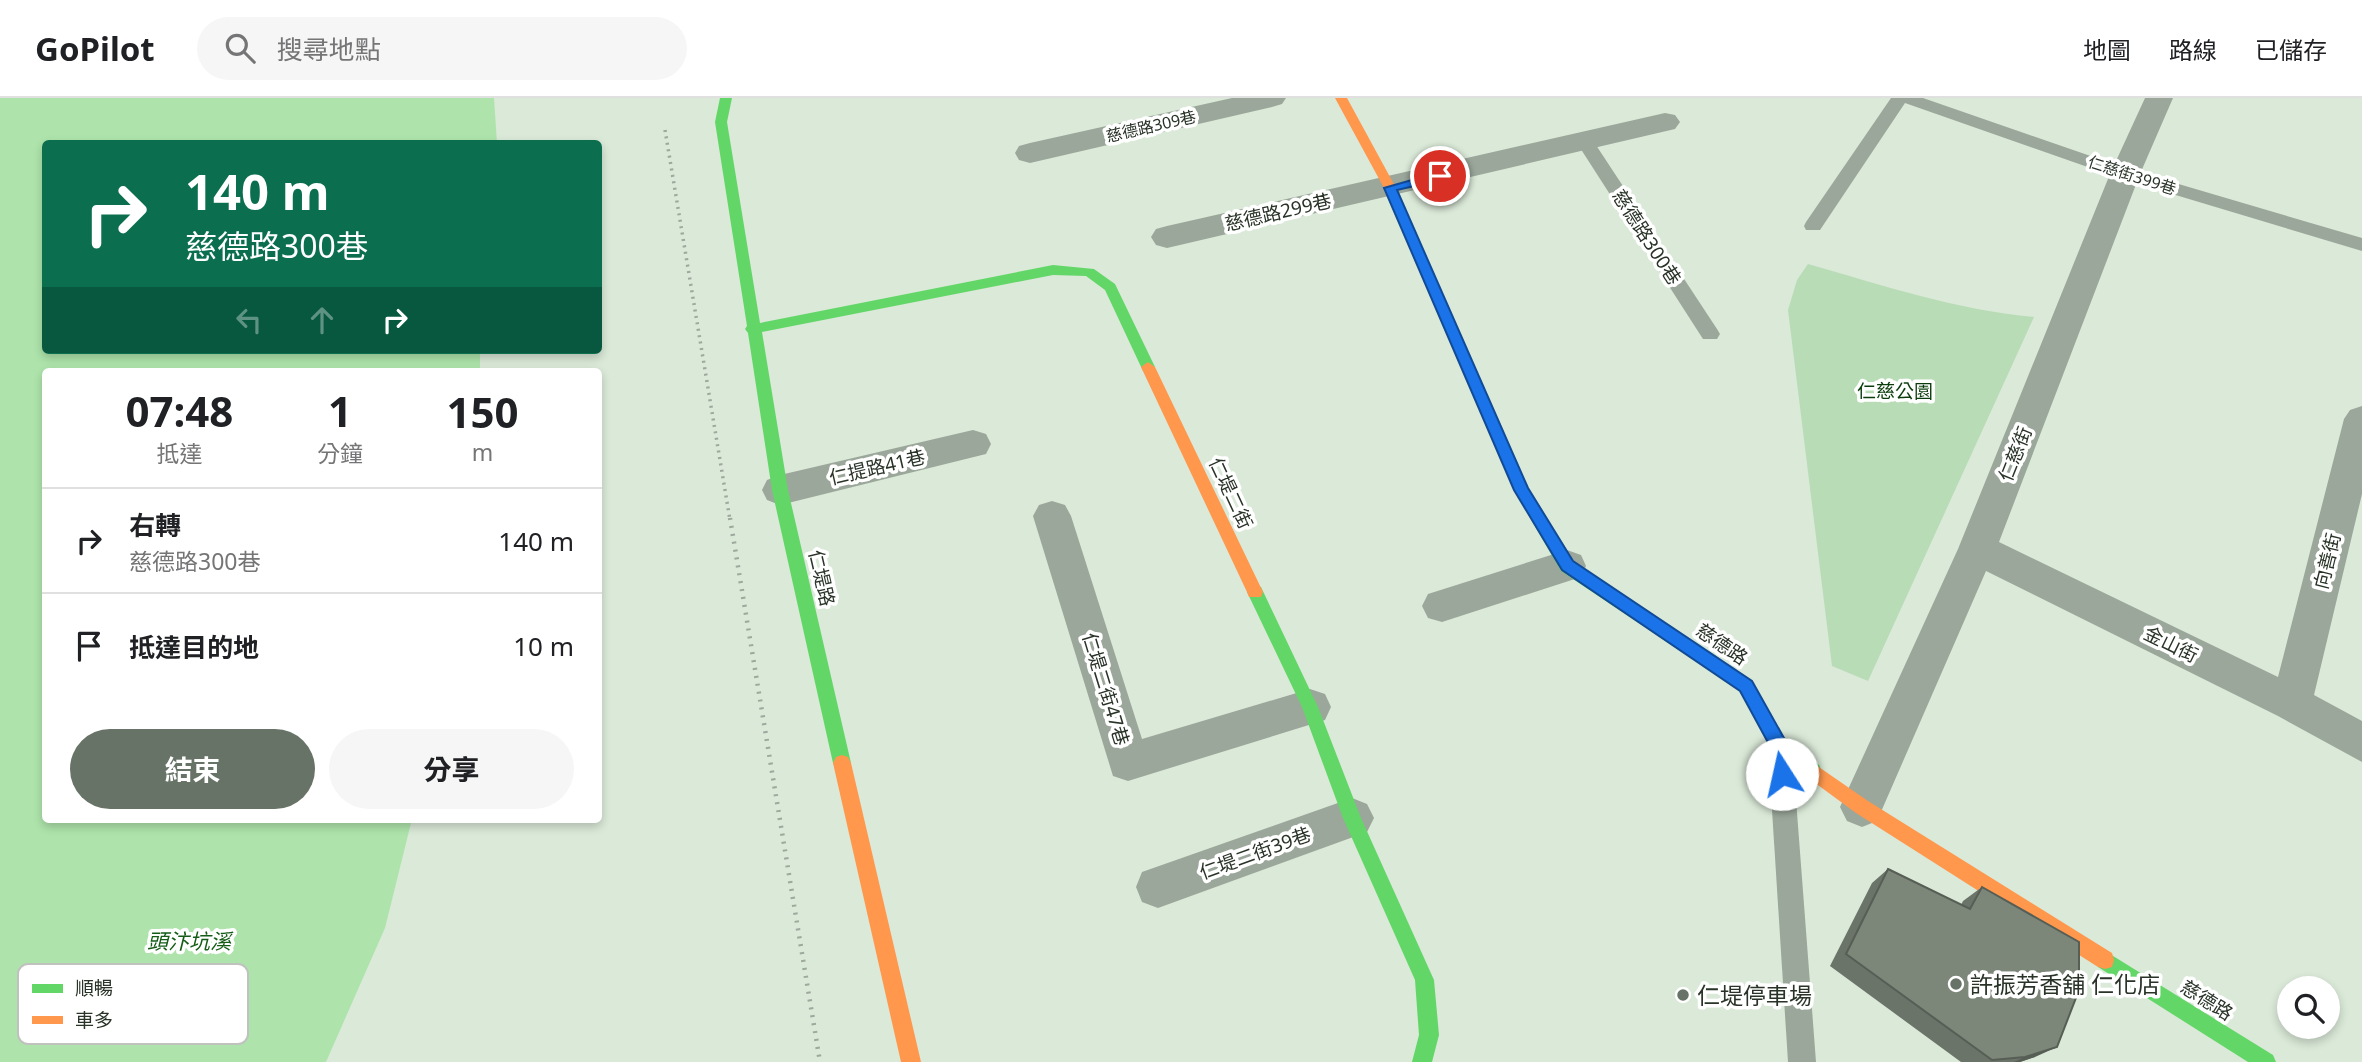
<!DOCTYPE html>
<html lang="zh-TW">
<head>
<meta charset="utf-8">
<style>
  :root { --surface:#fff; --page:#f6f6f6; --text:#202124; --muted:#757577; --line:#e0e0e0; --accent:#677366 }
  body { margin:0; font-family:"Noto Sans","Noto Sans TC",sans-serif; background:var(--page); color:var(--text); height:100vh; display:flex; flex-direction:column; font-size:26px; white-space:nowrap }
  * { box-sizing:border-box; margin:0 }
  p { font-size:23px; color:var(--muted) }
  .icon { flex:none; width:38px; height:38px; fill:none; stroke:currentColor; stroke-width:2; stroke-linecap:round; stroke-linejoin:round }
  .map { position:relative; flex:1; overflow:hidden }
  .side { position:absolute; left:42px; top:270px; width:560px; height:455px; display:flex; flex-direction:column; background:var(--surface); border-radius:7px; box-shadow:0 4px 10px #0003 }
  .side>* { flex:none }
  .guide { position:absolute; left:42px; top:42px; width:560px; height:214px; border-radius:7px; box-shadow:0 4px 10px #0003; background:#0b6e4f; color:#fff; overflow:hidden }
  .fabs { position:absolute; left:2277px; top:878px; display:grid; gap:14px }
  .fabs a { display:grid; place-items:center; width:63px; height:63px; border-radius:50%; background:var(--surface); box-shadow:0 4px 10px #0003; font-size:35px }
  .pin { position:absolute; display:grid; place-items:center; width:60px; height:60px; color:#fff; margin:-30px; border:4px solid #fff; border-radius:50%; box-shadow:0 2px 7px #0007 }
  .me { position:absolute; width:77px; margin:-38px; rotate:350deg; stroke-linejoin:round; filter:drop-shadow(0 0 5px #0008) }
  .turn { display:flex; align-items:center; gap:24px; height:147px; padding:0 28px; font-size:32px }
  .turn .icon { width:91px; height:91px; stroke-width:2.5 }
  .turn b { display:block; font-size:49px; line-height:60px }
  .lanes { display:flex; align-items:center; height:66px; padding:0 28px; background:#0003; justify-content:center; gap:35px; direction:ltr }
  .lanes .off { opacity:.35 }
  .eta { display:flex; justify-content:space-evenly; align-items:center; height:119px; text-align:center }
  .eta b { font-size:42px; font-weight:700; line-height:49px }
  .button { display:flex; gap:14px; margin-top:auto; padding:14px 28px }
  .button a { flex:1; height:80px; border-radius:42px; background:var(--accent); color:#fff; font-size:28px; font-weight:700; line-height:80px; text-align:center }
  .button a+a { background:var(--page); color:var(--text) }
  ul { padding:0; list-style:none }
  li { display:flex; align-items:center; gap:21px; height:105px; padding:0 28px; border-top:2px solid var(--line) }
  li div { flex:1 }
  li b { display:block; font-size:26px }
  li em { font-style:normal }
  header { display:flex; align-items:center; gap:42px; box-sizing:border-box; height:98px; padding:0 35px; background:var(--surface); border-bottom:2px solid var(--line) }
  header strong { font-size:33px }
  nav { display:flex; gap:38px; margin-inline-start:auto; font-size:24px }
  .search { width:490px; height:63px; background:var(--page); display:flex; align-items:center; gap:18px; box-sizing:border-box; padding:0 24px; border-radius:38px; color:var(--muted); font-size:26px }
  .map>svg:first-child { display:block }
</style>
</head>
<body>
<header>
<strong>GoPilot</strong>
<div class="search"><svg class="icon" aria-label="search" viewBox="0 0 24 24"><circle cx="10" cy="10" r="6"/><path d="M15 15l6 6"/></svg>搜尋地點</div>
<nav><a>地圖</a><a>路線</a><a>已儲存</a></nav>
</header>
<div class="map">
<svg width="2362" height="964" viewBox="0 0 2362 964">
  <rect width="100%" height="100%" fill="#dae9d8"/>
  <path fill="#b8dcb5" d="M1808,166C1882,187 1956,212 2034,219L1868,583L1832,568L1788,212L1797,182Z"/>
  <polygon fill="#aee4ab" points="0,0 494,0 497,45 46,46 46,252 480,252 480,273 46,273 46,721 412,721 385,830 326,964 0,964"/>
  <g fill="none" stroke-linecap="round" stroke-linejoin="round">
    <polyline stroke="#9ea89d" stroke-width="3.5" stroke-dasharray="2 4.5" stroke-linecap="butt" points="665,32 730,422"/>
    <polyline stroke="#9ea89d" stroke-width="4.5" stroke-dasharray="2 6" stroke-linecap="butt" points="730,420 820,964"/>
    <g fill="#9ba79a" fill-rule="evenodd">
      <polygon points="1891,0 1923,0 2131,72 2362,140 2362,153 2119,80 1905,5 1820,132 1806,132 1804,128 1806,124"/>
      <polygon points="1584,36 1590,38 1717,231 1720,236 1717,241 1703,241 1575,42"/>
      <polygon points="1780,638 1789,641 1792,649 1816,964 1788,964 1768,649 1771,641"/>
    </g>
    <g fill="#9ba79a" fill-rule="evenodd">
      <polygon points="1232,0 1286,0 1282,6 1272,9 1030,65 1019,62 1015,55 1019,48 1030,45"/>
      <polygon points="2145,0 2173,0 2140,76 1999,444 2278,579 2344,321 2350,312 2362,308 2362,396 2314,597 2362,623 2362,664 2278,618 1986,473 1877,723 1862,729 1847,723 1840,709 1958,451 2110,76"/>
      <polygon points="1665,15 1675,17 1680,24 1675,31 1167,150 1156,147 1151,139 1156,131 1167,128"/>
      <polygon points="973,332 986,336 991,346 986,356 780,407 767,402 762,392 767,382 780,377"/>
      <polygon points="1052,403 1065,407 1071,418 1142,641 1310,591 1325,596 1331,609 1325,622 1128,683 1113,678 1033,418 1039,407"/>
      <polygon points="1567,452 1581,457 1586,468 1581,479 1442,524 1428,520 1422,508 1428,496"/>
      <polygon points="1352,700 1367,706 1374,720 1367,734 1158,810 1142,804 1136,789 1142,774"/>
    </g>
    <g fill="#63d668" fill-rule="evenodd">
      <polygon points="720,0 732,0 727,24 760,225 1053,167 1094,171 1115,186 1155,269 1153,273 1143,273 1105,192 1086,178 1053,177 762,234 788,392 851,665 848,671 842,673 836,671 833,665 772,392 748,235 745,231 747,228 715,24"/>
      <polygon points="1504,347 1509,349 1528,390 1573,463 1752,583 1786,644 1819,667 1822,673 1819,679 1813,681 1807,679 1774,654 1740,593 1561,473 1516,396 1497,353"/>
      <polygon points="1255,487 1261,489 1318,609 1361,720 1434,882 1439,937 1432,964 1412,964 1419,937 1415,882 1343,720 1302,609 1247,494 1249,489"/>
      <polygon points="2105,853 2273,957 2276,964 2248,964 2098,869 2096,862 2098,855"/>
    </g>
    <g fill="#ff974d" fill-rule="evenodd">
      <polygon points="1335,0 1347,0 1396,90 1511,353 1509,357 1499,357 1497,353 1384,90"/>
      <polygon points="1148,264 1155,269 1263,494 1261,499 1249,499 1247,494 1141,269"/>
      <polygon points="842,657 848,659 851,665 921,964 901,964 833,665 836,659"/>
      <polygon points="1813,665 1868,703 2112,855 2114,862 2112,869 2105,871 2098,869 1856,715 1807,679 1804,673 1807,667"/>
    </g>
  </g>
  <polygon fill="#6b7469" points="1888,771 1961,807 1963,803 1982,789 2035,959 2020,964 1961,964 1830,868 1872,785"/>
  <polygon fill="#575e55" points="2057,949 2035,959 2020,964 2014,964 2025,959"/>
  <polygon fill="#7c877a" stroke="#575e55" stroke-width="2" points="1888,771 1970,811 1982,789 2079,844 2079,892 2057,949 2025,959 1992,962 1846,856"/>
  <polygon fill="#1a73e8" stroke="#114b97" stroke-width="2" points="1440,74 1445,75 1445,81 1397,92 1528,390 1573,463 1752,583 1789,649 1788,681 1775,681 1771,650 1740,593 1562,472 1514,392 1384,90"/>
  <g fill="#677366" stroke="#fff" stroke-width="2.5">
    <circle cx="1956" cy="886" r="7"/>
    <circle cx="1683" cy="897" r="7"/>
  </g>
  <g text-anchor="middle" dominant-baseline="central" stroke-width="7" stroke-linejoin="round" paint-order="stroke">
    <g font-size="16" fill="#293328" stroke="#fff">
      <text transform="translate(1151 28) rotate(-13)">慈德路309巷</text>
      <text transform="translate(2132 77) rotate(18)">仁慈街399巷</text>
    </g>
    <g font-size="19" fill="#293328" stroke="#fff">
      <text transform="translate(1278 114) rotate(-13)">慈德路299巷</text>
      <text transform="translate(1647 139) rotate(57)">慈德路300巷</text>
      <text transform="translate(2015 356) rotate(-68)">仁慈街</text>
      <text transform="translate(877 369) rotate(-13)">仁提路41巷</text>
      <text transform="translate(1231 395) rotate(65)">仁堤二街</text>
      <text transform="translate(2327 463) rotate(-76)">向善街</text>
      <text transform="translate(822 480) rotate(77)">仁堤路</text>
      <text transform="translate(1722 546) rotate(34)">慈德路</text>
      <text transform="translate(2171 546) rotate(26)">金山街</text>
      <text transform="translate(1106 591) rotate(73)">仁堤二街47巷</text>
      <text transform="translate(1255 755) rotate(-20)">仁堤二街39巷</text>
      <text transform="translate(2207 902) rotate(32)">慈德路</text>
    </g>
    <g font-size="19" fill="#0a3c0c" stroke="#fff">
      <text x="1895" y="293">仁慈公園</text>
    </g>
    <g font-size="21" font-style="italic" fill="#155c17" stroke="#fff">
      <text x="189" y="843">頭汴坑溪</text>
    </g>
    <g font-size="23" fill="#293328" stroke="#fff" text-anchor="start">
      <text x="1970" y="886">許振芳香舖 仁化店</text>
      <text x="1697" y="897">仁堤停車場</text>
    </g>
  </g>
  <rect x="18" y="866" width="230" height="80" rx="10" fill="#fff" stroke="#bfc2be" stroke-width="2"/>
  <rect x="32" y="886" width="31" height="9" fill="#63d668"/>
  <rect x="32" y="918" width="31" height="8" fill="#ff974d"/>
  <g font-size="19" fill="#293328">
    <text x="75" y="897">順暢</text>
    <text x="75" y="929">車多</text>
  </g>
</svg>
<div class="fabs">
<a><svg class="icon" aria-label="search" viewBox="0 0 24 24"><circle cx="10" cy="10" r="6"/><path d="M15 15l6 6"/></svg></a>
</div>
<div class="pin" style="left:1440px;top:78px;background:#d93025"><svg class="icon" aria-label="arrive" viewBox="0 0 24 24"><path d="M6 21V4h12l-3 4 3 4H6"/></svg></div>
<svg class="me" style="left:1782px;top:676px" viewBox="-20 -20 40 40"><circle r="19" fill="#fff"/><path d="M0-13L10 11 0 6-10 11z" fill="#1a73e8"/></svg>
<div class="guide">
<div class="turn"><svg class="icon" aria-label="right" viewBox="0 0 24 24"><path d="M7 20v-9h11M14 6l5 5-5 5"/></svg><div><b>140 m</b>慈德路300巷</div></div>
<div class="lanes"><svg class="icon off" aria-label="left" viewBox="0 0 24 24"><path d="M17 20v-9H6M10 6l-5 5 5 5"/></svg><svg class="icon off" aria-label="ahead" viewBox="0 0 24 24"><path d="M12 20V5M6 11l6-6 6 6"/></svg><svg class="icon" aria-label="right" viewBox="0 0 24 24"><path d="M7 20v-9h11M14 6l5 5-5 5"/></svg></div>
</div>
<section class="side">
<div class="eta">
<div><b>07:48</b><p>抵達</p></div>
<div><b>1</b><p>分鐘</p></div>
<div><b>150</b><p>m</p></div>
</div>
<ul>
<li><svg class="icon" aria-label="right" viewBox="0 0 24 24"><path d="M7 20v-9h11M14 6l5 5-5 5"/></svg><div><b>右轉</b><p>慈德路300巷</p></div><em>140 m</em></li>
<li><svg class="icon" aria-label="arrive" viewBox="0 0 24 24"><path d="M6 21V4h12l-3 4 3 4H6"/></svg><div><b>抵達目的地</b></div><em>10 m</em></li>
</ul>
<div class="button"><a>結束</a><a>分享</a></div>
</section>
</div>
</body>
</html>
